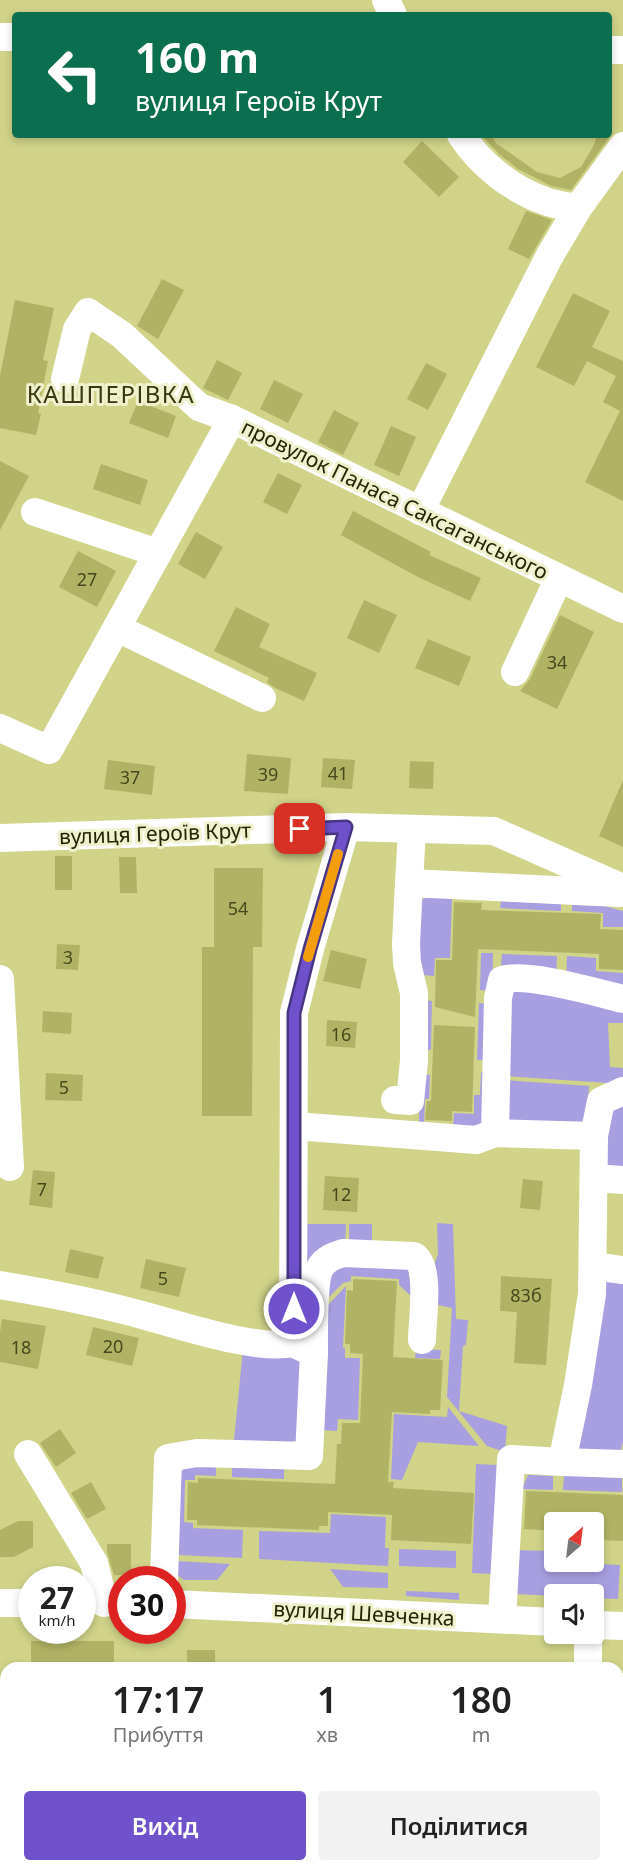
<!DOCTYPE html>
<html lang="uk">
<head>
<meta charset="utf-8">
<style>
  :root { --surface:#fff; --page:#f2f2f2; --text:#222; --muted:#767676; --accent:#6f52cb }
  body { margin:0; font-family:"Noto Sans",sans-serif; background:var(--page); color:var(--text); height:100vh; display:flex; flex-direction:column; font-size:22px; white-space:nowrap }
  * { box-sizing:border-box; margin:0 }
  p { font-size:20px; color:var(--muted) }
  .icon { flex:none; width:33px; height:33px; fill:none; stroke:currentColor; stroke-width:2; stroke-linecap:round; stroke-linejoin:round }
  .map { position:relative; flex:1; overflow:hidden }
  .drawer { position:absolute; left:0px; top:1662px; width:624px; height:210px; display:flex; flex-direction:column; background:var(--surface); border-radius:18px 18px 0 0; box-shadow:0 3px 9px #0003 }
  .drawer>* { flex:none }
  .banner { position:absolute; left:12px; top:12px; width:600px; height:126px; border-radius:6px; box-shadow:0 3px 9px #0003; background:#0b6e4f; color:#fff; overflow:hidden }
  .needle { width:39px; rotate:28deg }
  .buttons { position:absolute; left:544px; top:1512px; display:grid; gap:12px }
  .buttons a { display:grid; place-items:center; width:60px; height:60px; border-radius:6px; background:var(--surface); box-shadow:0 3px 9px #0003; font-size:30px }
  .speed { position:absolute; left:18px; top:1566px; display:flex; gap:12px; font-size:30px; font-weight:700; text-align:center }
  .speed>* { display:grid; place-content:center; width:78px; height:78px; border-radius:50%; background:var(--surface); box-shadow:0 3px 9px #0003; line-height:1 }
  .speed small { font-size:15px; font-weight:400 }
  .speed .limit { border:9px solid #d22; background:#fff; color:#111 }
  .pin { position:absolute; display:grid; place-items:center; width:51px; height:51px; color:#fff; margin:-26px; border-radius:12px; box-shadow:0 3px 9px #0006 }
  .me { position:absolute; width:66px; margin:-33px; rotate:0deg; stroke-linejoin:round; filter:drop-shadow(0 0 4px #0008) }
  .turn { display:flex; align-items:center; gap:21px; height:126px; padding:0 24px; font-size:27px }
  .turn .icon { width:78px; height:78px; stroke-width:2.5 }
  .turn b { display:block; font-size:42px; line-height:51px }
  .eta { display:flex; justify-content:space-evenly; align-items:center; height:102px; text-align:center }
  .eta b { font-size:36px; font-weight:600; line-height:42px }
  .primary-button { display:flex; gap:12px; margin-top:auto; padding:12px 24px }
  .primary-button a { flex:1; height:69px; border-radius:6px; background:var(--accent); color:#fff; font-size:24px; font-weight:600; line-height:69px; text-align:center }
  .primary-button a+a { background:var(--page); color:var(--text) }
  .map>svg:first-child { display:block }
</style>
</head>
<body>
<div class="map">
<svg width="623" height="1872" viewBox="0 0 623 1872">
  <rect width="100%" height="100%" fill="#d0d388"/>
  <g fill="#a89fe1">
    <polygon points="452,897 450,958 435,958 434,976 422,975 416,945 422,900 425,898"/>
    <polygon points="501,901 561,904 561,911 500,908"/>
    <polygon points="572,905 604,906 623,911 623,927 603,927 603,913 572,911"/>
    <polygon points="481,953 493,953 492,991 480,990"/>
    <polygon points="502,954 557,956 556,977 507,971 501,966"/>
    <polygon points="567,956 596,958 596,971 623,973 623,991 566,979"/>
    <polygon points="504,989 623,1005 623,1023 608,1023 610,1067 623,1068 623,1084 503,1076"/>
    <polygon points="423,1000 432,1001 431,1050 425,1049"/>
    <polygon points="479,1003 492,1004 490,1060 477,1060"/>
    <polygon points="481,1072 490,1073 489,1120 471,1128 453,1127 454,1113 474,1114 474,1095 480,1095"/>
    <polygon points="424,1074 430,1075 429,1099 425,1099 424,1125 419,1124 419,1083"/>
    <polygon points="503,1080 589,1086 587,1124 506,1122"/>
    <polygon points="623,1098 623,1174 603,1173 604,1113"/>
    <polygon points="437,1223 453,1224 456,1319 468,1320 466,1345 463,1346 459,1411 507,1426 505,1452 487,1446 447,1397 452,1308 438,1305 432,1271 438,1254"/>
    <polygon points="298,1224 346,1224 345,1247 296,1330"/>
    <rect x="349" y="1224" width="23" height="24"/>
    <polygon points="341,1265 408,1268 412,1297 399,1285 399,1279 351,1276 351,1281 343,1283 326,1300 327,1279"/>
    <polygon points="603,1277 623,1279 623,1441 620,1454 575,1451"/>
    <polygon points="346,1286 343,1348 345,1348 345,1358 360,1358 358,1420 338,1419 337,1431 322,1430 327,1306"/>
    <polygon points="243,1349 303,1355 305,1440 233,1450"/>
    <polygon points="416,1349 441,1350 440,1359 415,1358"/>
    <polygon points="448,1407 479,1446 418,1442 402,1480 391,1479 394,1414 447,1417"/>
    <polygon points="216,1464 216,1476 195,1475 195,1480 185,1480 184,1522 193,1523 193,1528 243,1530 242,1558 177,1555 181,1472 185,1467"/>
    <polygon points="476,1464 497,1465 493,1574 472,1573"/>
    <polygon points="232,1466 284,1468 284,1479 232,1477"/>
    <polygon points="528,1475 553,1476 553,1490 522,1489"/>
    <polygon points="564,1475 622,1478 622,1492 563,1490"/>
    <polygon points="331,1514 386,1517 385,1548 389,1548 388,1566 259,1559 259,1531 330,1533"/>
    <polygon points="399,1549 456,1551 456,1568 399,1566"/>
    <polygon points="514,1550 555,1551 555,1562 620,1565 618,1599 594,1598 594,1594 555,1596 515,1594"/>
    <polygon points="177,1561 230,1564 217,1580 184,1580 177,1575"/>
    <polygon points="330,1569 388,1573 388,1588 343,1587"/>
    <polygon points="406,1591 459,1593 459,1600 406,1596"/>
  </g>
  <g fill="#b1b364">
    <polygon points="481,135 491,135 496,143 537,172 560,178 581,167 594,145 597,135 611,135 571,190 551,186 518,169 499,154"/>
    <polygon points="422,141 459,177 439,197 403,162"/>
    <polygon points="526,211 552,220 529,259 508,249"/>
    <polygon points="162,279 184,290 158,339 137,326"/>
    <polygon points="573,293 610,311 592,347 623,361 623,501 585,482 620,411 603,402 616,376 587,361 574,386 536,367"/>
    <polygon points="15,300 54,308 43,360 48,361 38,413 41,414 36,435 0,428 0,376"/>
    <polygon points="217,360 242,373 228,400 203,388"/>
    <polygon points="426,363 447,374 428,410 407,399"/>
    <polygon points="274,380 303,394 288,423 260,409"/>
    <polygon points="138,401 176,416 168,438 129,423"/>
    <polygon points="334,410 359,423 343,455 318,442"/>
    <polygon points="391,426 416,437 399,476 374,465"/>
    <polygon points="0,461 29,476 0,530"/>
    <polygon points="101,464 148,480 140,505 93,489"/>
    <polygon points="278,473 302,485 287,514 263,502"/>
    <polygon points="353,511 431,552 429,555 481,578 470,601 418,577 341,535"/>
    <polygon points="196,532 223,547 205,579 178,564"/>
    <polygon points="78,551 116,571 97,607 59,587"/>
    <polygon points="364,600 397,615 379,653 347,638"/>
    <polygon points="236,607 270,624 259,647 317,673 304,701 275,688 267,682 269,678 214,651"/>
    <polygon points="560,615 594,632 557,709 520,691 530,679"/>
    <polygon points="428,639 471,657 459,686 415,668"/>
    <polygon points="247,754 291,758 288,794 244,791"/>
    <polygon points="323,758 355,760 352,789 321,787"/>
    <polygon points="108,760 155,766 152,795 104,789"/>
    <polygon points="410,761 434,762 433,789 409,788"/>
    <polygon points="623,780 623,847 599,836"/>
    <rect x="55" y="856" width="17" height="34"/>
    <polygon points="119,857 136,857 137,893 120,893"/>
    <polygon points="214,868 263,868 262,947 253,947 252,1116 202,1116 202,947 214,947"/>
    <polygon points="454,902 482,903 481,910 601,914 600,929 623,930 623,970 599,969 599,954 478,949 475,1017 435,1007 436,960 452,960"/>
    <polygon points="57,944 80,945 78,970 56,969"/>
    <polygon points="331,950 367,959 360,989 323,981"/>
    <polygon points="43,1011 72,1013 71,1034 42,1032"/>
    <polygon points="327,1020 357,1022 355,1048 326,1046"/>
    <polygon points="434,1025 475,1027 472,1112 452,1111 452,1121 425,1120 427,1101 431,1101"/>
    <polygon points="46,1073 83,1075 82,1101 45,1100"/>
    <polygon points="33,1170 55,1172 52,1208 29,1205"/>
    <polygon points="325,1176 359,1178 357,1212 323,1210"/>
    <polygon points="523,1179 543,1181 540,1210 520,1208"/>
    <polygon points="70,1249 104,1257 98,1279 65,1272"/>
    <polygon points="146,1259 186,1268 179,1297 140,1288"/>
    <polygon points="501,1276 552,1279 546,1365 514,1363 517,1312 500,1311"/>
    <polygon points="353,1279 397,1281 393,1357 443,1360 440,1410 430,1410 430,1414 392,1412 388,1482 394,1482 393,1488 474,1493 471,1544 391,1540 392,1515 328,1512 328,1526 319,1526 319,1530 197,1525 197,1520 187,1520 188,1482 198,1483 198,1478 335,1484 337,1444 341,1444 342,1423 360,1423 363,1354 350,1353 350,1344 345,1344 347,1290 353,1291"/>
    <polygon points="2,1319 46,1326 38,1369 0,1362 0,1332"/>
    <polygon points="93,1327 139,1338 132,1366 86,1355"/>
    <polygon points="60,1429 76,1453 56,1467 40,1443"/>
    <polygon points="91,1482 106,1509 87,1519 71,1493"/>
    <polygon points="526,1491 623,1495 623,1541 600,1540 600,1532 594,1532 594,1522 555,1522 555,1531 524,1529"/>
    <polygon points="18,1521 33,1521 33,1547 14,1557 0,1557 0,1530"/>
    <polygon points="107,1544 131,1544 131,1575 114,1575 107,1552"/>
    <rect x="31" y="1641" width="83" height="27"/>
    <rect x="187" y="1650" width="28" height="18"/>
  </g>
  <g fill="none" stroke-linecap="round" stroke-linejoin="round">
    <g stroke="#fff" stroke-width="28">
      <polyline points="386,0 393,15"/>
      <polyline points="0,37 15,37"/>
      <polyline points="609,50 623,50"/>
      <path d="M461,135C481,165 511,189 545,201C555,205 567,206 578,208L623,146"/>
      <polyline points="65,379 77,329 88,312 122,335 199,407 232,419"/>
      <polyline points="420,511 549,257 578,208"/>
      <polyline points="35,512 158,553"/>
      <polyline points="117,628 262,698"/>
      <polyline points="515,672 559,578"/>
      <polyline points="0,728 49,750 232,419 623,609"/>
      <polyline points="0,838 346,827 494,831 623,888"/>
      <polyline points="409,883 412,830"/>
      <polyline points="0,979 10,1167"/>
      <polyline points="395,1100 410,1101 414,1061 414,993 407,963 406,944 409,883 619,893"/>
      <polyline points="295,1126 476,1140 495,1133 594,1136"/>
      <path d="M495,1133L498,998L502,980C526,972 595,992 623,999"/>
      <polyline points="594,1178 623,1180"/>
      <polyline points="593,1266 623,1270"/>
      <path d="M0,1285C42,1292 85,1300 127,1311C168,1321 255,1352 293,1343"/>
      <polyline points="293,1343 294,1013 310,949 346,827"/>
      <path d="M314,1353C314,1335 313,1281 320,1268C325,1259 334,1256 343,1253L414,1256C431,1267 422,1321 422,1340"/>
      <polyline points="28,1454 94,1563 104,1603"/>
      <polyline points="562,1462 623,1464"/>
      <polyline points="164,1580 168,1458 197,1453 309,1456 314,1353 293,1343"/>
      <polyline points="0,1603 32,1603"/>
      <polyline points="172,1604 555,1622"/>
      <polyline points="502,1619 511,1459 562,1462 578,1385 592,1294 594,1136 601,1101 623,1091"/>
      <polyline points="594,1625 623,1626"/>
      <polyline points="588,1668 588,1634"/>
      <polyline points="0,1745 6,1764"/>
    </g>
  </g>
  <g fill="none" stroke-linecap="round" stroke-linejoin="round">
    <defs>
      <polyline id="route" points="294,1309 294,1013 310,949 346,827 300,829"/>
    </defs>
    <use href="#route" stroke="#483584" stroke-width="15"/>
    <use href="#route" stroke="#6f52cb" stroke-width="10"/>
    <polyline stroke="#f59e0b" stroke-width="10" points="308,957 338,854"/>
  </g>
  <g text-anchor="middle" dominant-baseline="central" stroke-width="6" stroke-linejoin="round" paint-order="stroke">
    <g font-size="18" fill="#47481d">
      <text x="87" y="579">27</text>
      <text x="557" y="662">34</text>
      <text x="338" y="773">41</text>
      <text x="268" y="774">39</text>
      <text x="130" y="777">37</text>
      <text x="238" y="908">54</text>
      <text x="68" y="957">3</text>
      <text x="341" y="1034">16</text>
      <text x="64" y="1087">5</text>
      <text x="42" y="1189">7</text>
      <text x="341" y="1194">12</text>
      <text x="163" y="1278">5</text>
      <text x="526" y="1295">83б</text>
      <text x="113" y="1346">20</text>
      <text x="21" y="1347">18</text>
    </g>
    <g font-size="21" fill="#242505" stroke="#eff1cc">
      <text transform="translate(395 499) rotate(26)">провулок Панаса Саксаганського</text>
      <text transform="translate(155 833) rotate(-2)">вулиця Героїв Крут</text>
      <text transform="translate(364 1613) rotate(3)">вулиця Шевченка</text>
    </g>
    <g font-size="24" letter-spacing="1.5" fill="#373810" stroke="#eff1cc">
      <text x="111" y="393">КАШПЕРІВКА</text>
    </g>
  </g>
</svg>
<div class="buttons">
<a><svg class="needle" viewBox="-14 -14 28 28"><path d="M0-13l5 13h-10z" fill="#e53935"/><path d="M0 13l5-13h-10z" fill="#767676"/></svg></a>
<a><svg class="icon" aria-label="sound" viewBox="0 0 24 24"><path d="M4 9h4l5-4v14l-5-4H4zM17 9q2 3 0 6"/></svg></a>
</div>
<div class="speed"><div>27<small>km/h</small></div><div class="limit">30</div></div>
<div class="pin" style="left:300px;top:829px;background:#d93025"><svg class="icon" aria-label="arrive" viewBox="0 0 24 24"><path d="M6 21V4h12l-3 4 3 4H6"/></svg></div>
<svg class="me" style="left:294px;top:1309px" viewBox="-20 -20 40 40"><circle r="17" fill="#6f52cb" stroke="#fff" stroke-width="3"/><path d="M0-11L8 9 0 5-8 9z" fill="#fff"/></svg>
<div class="banner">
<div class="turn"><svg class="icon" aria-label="left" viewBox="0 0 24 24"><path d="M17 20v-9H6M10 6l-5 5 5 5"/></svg><div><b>160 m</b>вулиця Героїв Крут</div></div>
</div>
<section class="drawer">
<div class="eta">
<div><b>17:17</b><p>Прибуття</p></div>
<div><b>1</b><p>хв</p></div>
<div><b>180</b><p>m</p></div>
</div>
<div class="primary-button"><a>Вихід</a><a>Поділитися</a></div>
</section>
</div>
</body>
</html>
